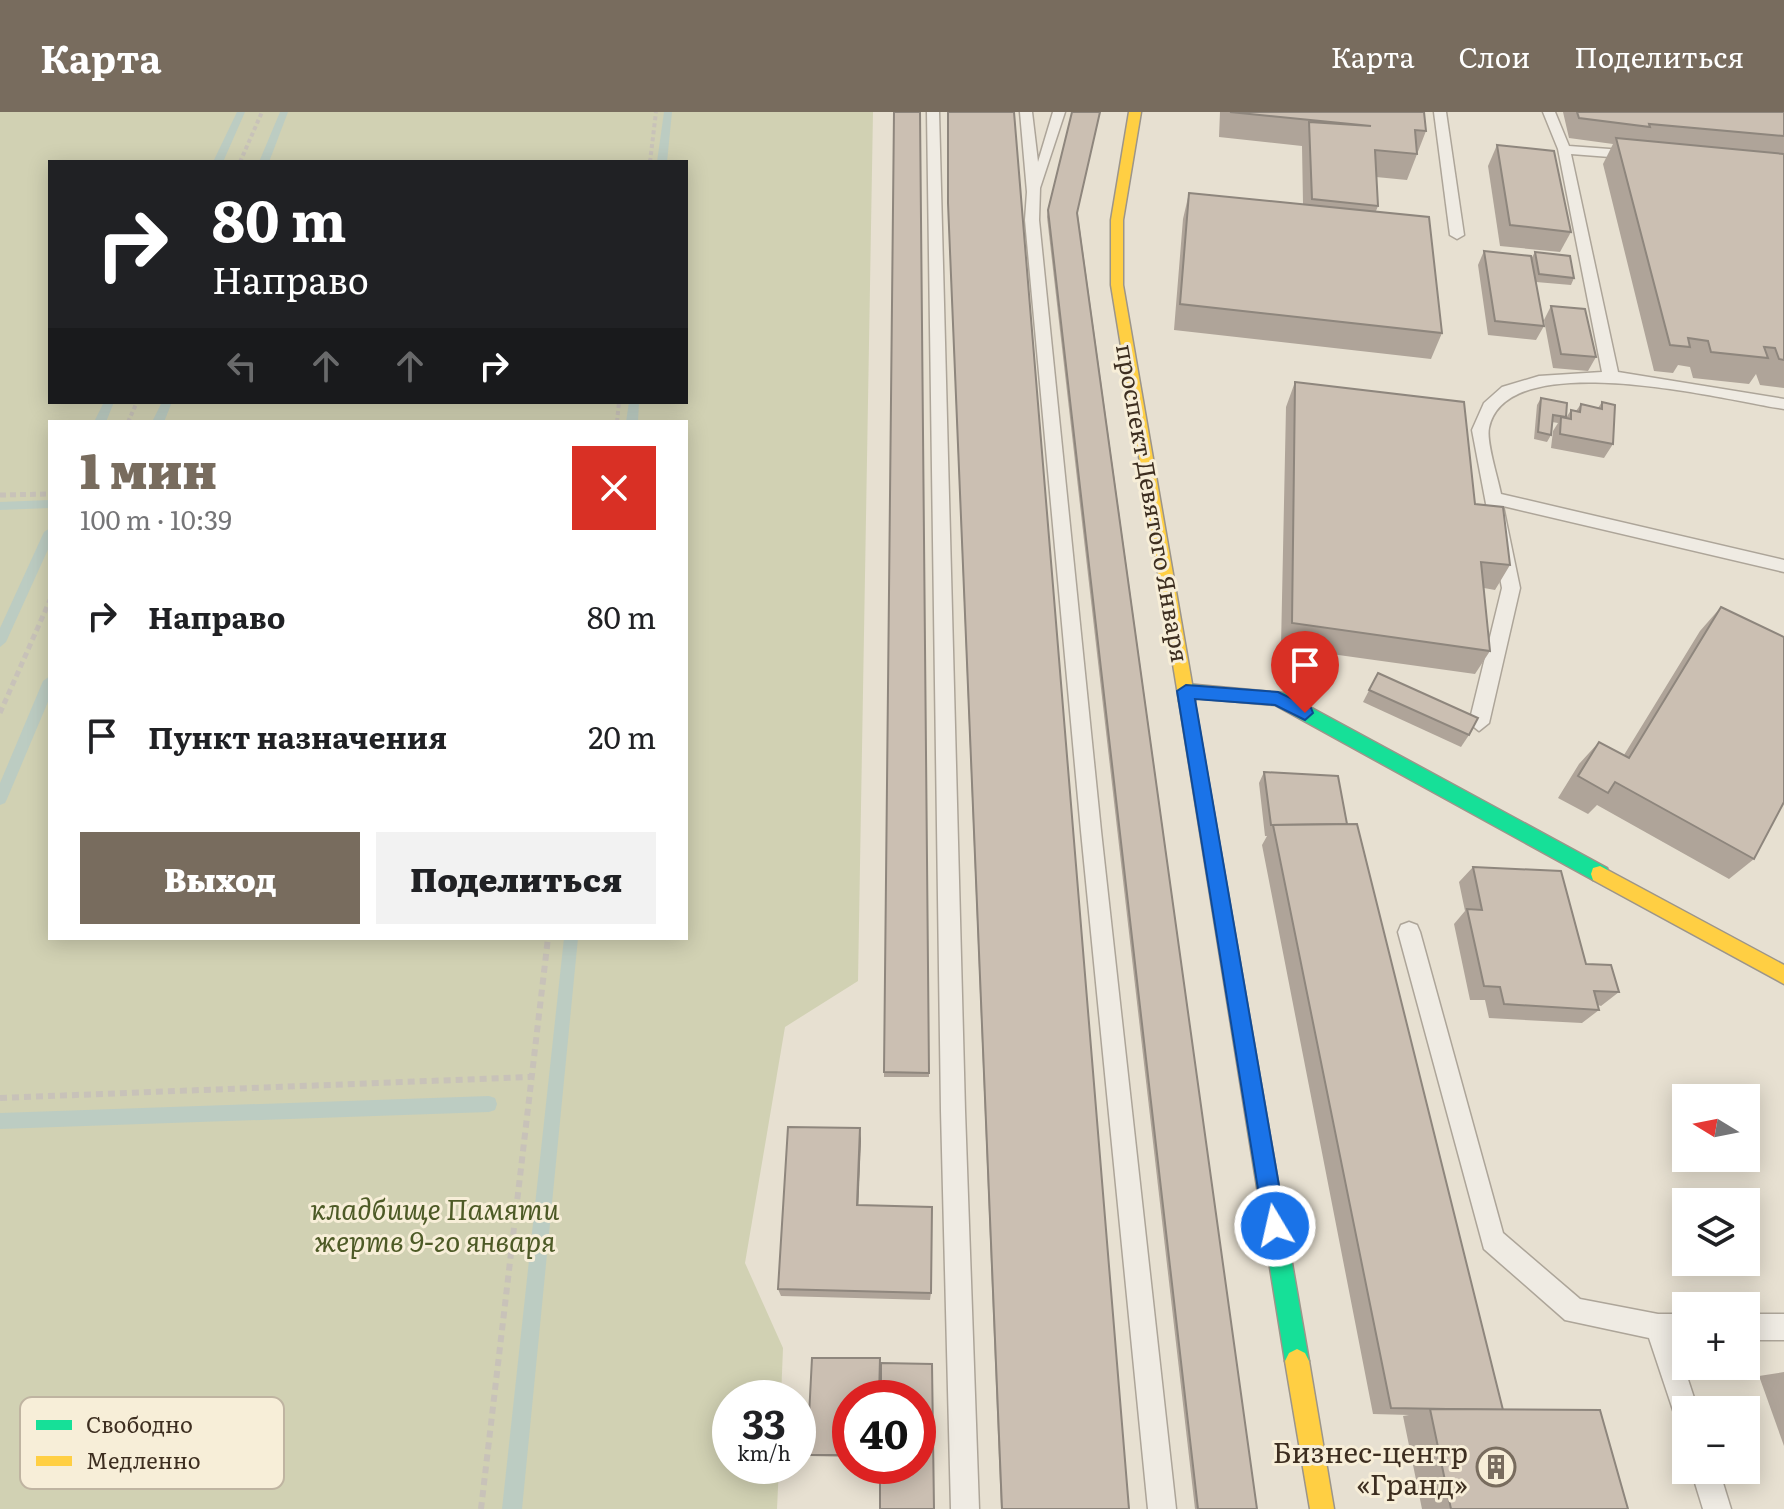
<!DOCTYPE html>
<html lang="ru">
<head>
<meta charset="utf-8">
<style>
  :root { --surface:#fff; --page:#f2f2f2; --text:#202124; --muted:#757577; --accent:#786c5e }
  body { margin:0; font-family:Literata,serif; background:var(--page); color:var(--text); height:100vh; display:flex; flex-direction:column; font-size:30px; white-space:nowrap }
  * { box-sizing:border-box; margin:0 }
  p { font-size:26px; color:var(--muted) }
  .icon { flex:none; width:44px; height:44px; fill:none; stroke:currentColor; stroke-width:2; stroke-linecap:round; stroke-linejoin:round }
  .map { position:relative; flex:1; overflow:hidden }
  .details { position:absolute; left:48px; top:308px; width:640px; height:520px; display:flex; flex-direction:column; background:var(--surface); border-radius:0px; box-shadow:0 4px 20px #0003 }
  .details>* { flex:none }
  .guide { position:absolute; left:48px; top:48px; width:640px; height:244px; border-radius:0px; box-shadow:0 4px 20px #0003; background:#202124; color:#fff; overflow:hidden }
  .needle { width:52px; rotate:280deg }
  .controls { position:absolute; left:1672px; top:972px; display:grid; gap:16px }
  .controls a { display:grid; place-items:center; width:88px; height:88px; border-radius:0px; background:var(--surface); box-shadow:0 4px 20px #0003; font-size:40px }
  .speed { position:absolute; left:712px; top:1268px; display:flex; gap:16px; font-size:40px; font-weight:700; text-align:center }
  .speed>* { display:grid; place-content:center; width:104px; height:104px; border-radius:50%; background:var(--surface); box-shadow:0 4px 20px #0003; line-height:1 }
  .speed small { font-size:20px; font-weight:400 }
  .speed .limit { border:12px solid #d22; background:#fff; color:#111 }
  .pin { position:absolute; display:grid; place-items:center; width:68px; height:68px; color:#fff; margin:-82px -34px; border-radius:50% 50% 50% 0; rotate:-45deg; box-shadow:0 0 8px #0007 }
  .pin .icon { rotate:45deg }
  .me { position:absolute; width:88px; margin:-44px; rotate:351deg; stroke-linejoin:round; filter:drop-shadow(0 0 6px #0008) }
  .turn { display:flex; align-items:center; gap:28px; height:168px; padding:0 32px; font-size:36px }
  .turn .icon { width:104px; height:104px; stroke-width:2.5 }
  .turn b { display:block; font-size:56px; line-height:68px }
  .lanes { display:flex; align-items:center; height:76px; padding:0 32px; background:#0003; justify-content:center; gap:40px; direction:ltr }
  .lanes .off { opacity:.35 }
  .round { display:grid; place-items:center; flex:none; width:84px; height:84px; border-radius:0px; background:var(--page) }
  .summary { display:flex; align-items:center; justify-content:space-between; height:136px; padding:0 32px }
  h1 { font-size:48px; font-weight:800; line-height:60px; color:var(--accent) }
  .primary-button { display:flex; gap:16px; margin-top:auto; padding:16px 32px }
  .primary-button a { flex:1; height:92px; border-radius:0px; background:var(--accent); color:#fff; font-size:32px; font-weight:800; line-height:92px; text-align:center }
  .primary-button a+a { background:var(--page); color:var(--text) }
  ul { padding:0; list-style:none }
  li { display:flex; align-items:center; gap:24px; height:120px; padding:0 32px }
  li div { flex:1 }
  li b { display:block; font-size:30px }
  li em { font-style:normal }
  header { display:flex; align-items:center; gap:48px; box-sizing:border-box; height:112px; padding:0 40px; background:var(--accent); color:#fff }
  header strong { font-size:38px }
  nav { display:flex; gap:44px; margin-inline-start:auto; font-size:28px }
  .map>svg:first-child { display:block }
</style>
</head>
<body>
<header>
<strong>Карта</strong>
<nav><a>Карта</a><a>Слои</a><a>Поделиться</a></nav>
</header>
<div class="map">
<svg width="1784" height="1397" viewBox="0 0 1784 1397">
  <rect width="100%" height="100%" fill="#e7e0d1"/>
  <path fill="#d1d1b3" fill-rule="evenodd" d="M0,0H873L858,869L785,915L745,1151L783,1236L781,1286H730V1354H779L777,1397H0ZM50,50H686V290H50ZM50,310H686V826H50Z"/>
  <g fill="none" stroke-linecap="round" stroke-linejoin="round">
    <g fill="#bcccc2" fill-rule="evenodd">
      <polygon points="237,0 245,0 223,50 213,50"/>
      <polygon points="280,0 288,0 269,50 259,50"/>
      <polygon points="664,0 672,0 667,50 657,50"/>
      <polygon points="104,290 114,290 106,310 94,310"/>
      <polygon points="162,290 172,290 164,310 152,310"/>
      <polygon points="629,290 639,290 638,310 626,310"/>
      <polygon points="50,388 50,396 0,398 0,390"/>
      <polygon points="50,416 50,433 6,530 0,535 0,516 44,420"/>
      <polygon points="50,564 50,585 7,687 5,691 0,693 0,671 43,569"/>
      <polygon points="564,826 578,826 522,1397 502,1397"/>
      <polygon points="489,984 495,986 497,992 495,998 489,1000 0,1017 0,1001"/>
    </g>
    <defs>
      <g id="lane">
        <polygon points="927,0 939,0 965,999 979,1397 951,1397 941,999"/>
        <polygon points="1020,0 1032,0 1038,50 1053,0 1065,0 1040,76 1039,108 1101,719 1176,1397 1148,1397 1081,719 1025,108 1027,80"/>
        <polygon points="1434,0 1446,0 1464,123 1457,127 1450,123"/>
        <path d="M1543,0H1555L1569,34L1636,39L1643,43L1636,47L1571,42L1618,260L1784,287V297C1726,288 1506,232 1489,316C1486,330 1498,366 1501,382L1784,448V460L1503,394L1520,476L1489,611L1479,619L1469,611L1502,476L1472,318L1484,291L1502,275L1539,264L1602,260L1558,37Z"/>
        <polygon points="1409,810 1417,813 1420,820 1503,1121 1580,1187 1658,1202 1686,1202 1686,1228 1675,1228 1698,1298 1686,1298 1686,1314 1677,1310 1649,1226 1565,1208 1484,1137 1398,820 1401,813"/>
        <rect x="1746" y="1202" width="38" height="26"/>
        <polygon points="1691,1358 1719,1358 1731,1397 1703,1397"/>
      </g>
      <polygon id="fast" points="1186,572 1284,581 1607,756 1609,762 1607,768 1600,770 1593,768 1275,593 1194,586 1309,1249 1305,1257 1297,1261 1289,1257 1285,1249 1179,589 1181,584 1178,579"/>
      <g id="slow">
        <polygon points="1129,0 1141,0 1123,108 1123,173 1195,589 1187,596 1179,589 1111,173 1111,108"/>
        <polygon points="1600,754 1784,853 1784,872 1593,768 1591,762 1593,756"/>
        <polygon points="1297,1237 1305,1241 1309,1249 1334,1397 1310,1397 1285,1249 1289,1241"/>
      </g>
    </defs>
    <use href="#lane" stroke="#ada599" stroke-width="3"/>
    <use href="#fast" stroke="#9c958a" stroke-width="3"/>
    <use href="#slow" stroke="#9c958a" stroke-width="3"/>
    <g stroke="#c8c2b9" stroke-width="4" stroke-dasharray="4 3" stroke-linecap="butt">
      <polyline points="240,50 262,0"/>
      <polyline points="650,50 656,0"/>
      <polyline points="128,310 137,290"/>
      <polyline points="617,310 619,290"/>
    </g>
    <g stroke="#c8c2b9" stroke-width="5" stroke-dasharray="6 4" stroke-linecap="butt">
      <polyline points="0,383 50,382"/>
      <polyline points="0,601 50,488"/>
    </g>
    <g stroke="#c8c2b9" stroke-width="6" stroke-dasharray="7 5" stroke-linecap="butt">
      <polyline points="0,986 530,965"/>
      <polyline points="481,1397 548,826"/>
    </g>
    <use href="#lane" fill="#efebe3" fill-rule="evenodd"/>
    <use href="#fast" fill="#16e098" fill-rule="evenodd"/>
    <use href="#slow" fill="#ffcf43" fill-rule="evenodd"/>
  </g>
  <g fill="#afa499">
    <polygon points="894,0 929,961 929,965 884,965"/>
    <polygon points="1220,0 1424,0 1426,19 1407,68 1376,65 1378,94 1376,99 1442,221 1431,247 1174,218 1183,107 1189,81 1303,92 1302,34 1219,25"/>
    <polygon points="1563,0 1784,0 1784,276 1760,273 1756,262 1749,272 1693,266 1690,255 1678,253 1673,261 1654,259 1603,52 1613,32 1569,26"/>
    <polygon points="1497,33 1571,120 1560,140 1500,134 1488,54"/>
    <polygon points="948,98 1129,1397 1001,1397"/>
    <polygon points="1048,98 1078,103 1257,1397 1195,1397 1047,105"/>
    <polygon points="1484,139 1531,147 1535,140 1574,166 1571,173 1536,170 1544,214 1536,228 1488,223 1478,153"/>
    <polygon points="1551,194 1596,245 1588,259 1553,256 1544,208"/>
    <polygon points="1295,270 1475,392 1510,453 1495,478 1484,476 1490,539 1475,562 1281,535 1286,295"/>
    <polygon points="1541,286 1566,306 1571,298 1576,299 1581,292 1598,296 1602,290 1613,332 1604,346 1551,336 1553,319 1558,311 1552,310 1551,323 1547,330 1534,327 1537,293"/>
    <polygon points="1721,495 1754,747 1729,767 1597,693 1588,702 1558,686 1579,652 1599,630 1624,643 1700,519"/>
    <polygon points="1378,561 1469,623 1461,635 1363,590"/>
    <polygon points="1264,660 1347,712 1503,1298 1628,1397 1422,1397 1403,1304 1409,1303 1373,1302 1262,733 1267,724 1265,724 1259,671"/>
    <polygon points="1473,755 1586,852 1619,880 1601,894 1598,893 1599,898 1582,911 1489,906 1485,888 1470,888 1454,812 1465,799 1459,770"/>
    <polygon points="861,1027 858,1093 931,1181 930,1188 781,1184 778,1177"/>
    <polygon points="1784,1260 1784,1334 1759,1264"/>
    <polygon points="850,1286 850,1345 809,1344 807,1343"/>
  </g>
  <polygon fill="#8e867d" points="860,1016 861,1027 858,1102 857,1093"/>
  <g fill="#cbbfb2" stroke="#8e867d" stroke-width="2">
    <polygon points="894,0 920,0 929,961 884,960"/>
    <polygon points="948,0 1014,0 1129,1397 1002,1397 948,91"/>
    <polygon points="1072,0 1100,0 1077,101 1257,1397 1198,1397 1048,98"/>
    <polygon points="1230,0 1424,0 1426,19 1415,18 1417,42 1375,38 1378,94 1312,87 1309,10 1371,14"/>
    <polygon points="1577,0 1784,0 1784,24 1649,12 1650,15 1579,6"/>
    <polygon points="1616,26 1784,42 1784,248 1779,247 1775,236 1764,235 1768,246 1711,240 1708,229 1688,226 1690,235 1670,233"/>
    <polygon points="1497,33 1554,39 1571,120 1510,113"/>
    <polygon points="1189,81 1429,105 1442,221 1180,192"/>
    <polygon points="1484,139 1531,144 1544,214 1495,209"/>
    <polygon points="1535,140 1570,144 1574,166 1539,162"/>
    <polygon points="1551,194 1585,197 1596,245 1561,242"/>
    <polygon points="1295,270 1464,290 1475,392 1503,395 1510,453 1481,450 1490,539 1292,511"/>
    <polygon points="1541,286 1567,291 1566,305 1553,303 1551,323 1538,320"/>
    <polygon points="1602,290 1615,293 1613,332 1560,322 1561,305 1571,307 1571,298 1580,300 1581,292 1602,297"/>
    <polygon points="1721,495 1784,525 1784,690 1754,747 1615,670 1608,681 1578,664 1599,630 1629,646"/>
    <polygon points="1378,561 1478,606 1469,623 1369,578"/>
    <polygon points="1264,660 1338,664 1347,712 1271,713"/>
    <polygon points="1357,712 1503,1298 1391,1296 1273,713"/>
    <polygon points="1473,755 1561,759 1586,852 1611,853 1619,880 1594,879 1599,898 1504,892 1500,875 1484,874 1467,797 1482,798"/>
    <polygon points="788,1015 860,1016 857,1093 932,1095 931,1181 778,1177"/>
    <polygon points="812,1246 880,1246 879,1286 850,1286 850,1343 807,1343"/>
    <polygon points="881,1251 932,1252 934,1397 880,1397 880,1354 918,1354 918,1286 881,1286"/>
    <polygon points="1430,1297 1600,1298 1628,1397 1451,1397"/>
  </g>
  <polygon fill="#1a73e8" stroke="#114b97" stroke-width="2" points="1186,573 1278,580 1311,596 1313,601 1305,608 1275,593 1195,587 1286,1114 1283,1122 1275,1125 1267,1122 1264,1114 1177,579"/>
  <defs>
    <symbol id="building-ring" viewBox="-11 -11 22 22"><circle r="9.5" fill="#f7eed8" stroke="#786c5e" stroke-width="1.5"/><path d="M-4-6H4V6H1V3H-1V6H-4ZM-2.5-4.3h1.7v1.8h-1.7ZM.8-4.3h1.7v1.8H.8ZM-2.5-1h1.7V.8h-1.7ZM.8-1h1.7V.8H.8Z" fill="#786c5e"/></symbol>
  </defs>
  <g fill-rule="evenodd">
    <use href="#building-ring" x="1474" y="1333" width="44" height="44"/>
  </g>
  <g text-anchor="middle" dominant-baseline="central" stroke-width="6" stroke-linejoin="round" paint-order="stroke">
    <g font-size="24" fill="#3d2e20" stroke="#f7eed8">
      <text transform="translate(1154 391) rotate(80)">проспект Девятого Января</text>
    </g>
    <g font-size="28" font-style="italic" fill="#4d5a26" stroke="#f7eed8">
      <text x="435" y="1096">кладбище Памяти<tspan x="435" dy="32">жертв 9-го января</tspan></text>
    </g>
    <g font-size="28" fill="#3d2e20" stroke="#f7eed8" text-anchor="end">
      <text x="1468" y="1339">Бизнес-центр<tspan x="1468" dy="32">«Гранд»</tspan></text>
    </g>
  </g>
  <rect x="20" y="1285" width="264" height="92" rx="12" fill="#f7eed8" stroke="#bfb4a1" stroke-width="2"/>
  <rect x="36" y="1308" width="36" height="10" fill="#16e098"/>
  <rect x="36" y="1344" width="36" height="10" fill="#ffcf43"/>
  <g font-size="22" fill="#3d2e20">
    <text x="86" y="1321">Свободно</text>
    <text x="86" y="1357">Медленно</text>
  </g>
</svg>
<div class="controls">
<a><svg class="needle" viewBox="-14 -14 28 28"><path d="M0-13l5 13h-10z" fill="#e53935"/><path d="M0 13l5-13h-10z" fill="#757577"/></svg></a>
<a><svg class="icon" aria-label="layers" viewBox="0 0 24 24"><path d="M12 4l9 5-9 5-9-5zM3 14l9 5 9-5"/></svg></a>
<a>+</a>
<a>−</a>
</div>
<div class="speed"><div>33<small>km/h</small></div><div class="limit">40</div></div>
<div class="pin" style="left:1305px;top:601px;background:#d93025"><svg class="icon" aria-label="arrive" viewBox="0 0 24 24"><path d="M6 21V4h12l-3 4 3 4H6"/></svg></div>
<svg class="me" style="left:1275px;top:1114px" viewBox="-20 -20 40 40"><circle r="17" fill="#1a73e8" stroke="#fff" stroke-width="3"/><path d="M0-11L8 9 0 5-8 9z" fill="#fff"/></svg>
<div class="guide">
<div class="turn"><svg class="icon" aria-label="right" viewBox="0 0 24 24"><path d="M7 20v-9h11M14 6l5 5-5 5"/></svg><div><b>80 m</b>Направо</div></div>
<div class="lanes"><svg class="icon off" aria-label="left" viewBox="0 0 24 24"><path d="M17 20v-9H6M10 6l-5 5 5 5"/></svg><svg class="icon off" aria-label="ahead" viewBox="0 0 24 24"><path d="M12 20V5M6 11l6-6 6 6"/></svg><svg class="icon off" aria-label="ahead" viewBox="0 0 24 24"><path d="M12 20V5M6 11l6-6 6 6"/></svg><svg class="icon" aria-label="right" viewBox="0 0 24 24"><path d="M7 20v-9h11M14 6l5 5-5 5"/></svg></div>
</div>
<section class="details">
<div class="summary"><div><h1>1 мин</h1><p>100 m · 10:39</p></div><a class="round" style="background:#d93025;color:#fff"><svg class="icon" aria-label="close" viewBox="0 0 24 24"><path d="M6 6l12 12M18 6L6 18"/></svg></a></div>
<ul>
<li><svg class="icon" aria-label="right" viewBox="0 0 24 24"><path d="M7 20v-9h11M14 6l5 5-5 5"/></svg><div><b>Направо</b></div><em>80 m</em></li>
<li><svg class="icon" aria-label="arrive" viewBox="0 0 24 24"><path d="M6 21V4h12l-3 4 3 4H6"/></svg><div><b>Пункт назначения</b></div><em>20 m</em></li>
</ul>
<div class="primary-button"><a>Выход</a><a>Поделиться</a></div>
</section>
</div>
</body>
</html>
